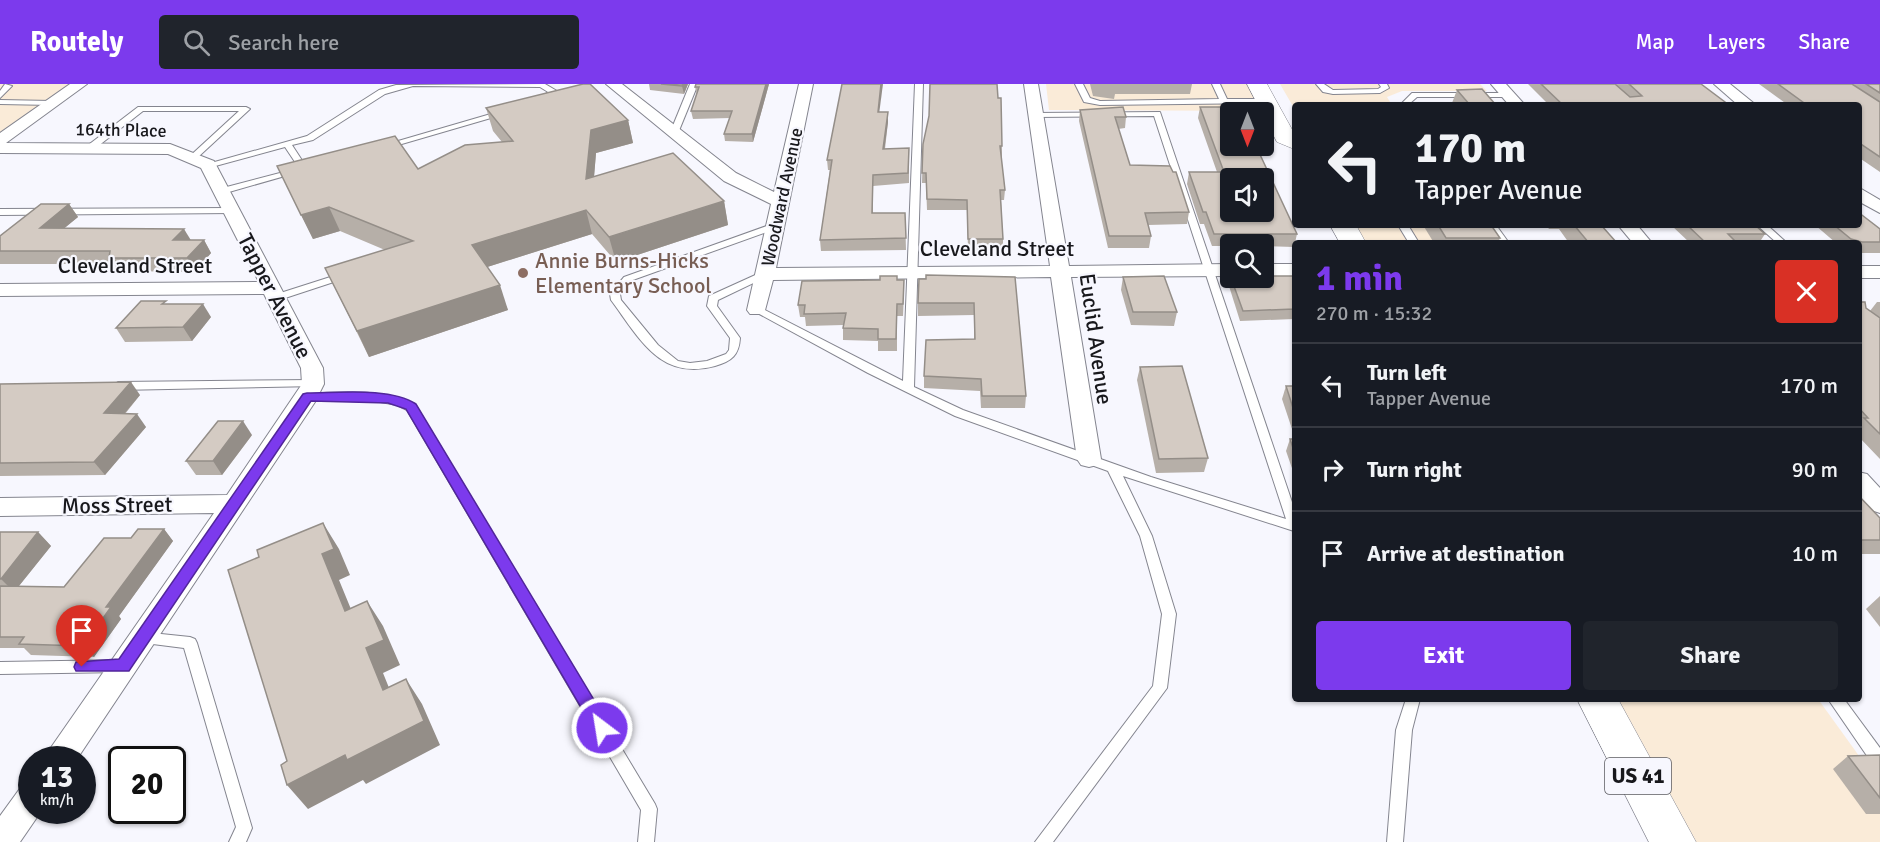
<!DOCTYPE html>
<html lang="en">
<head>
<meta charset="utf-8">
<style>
  :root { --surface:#171b24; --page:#20242c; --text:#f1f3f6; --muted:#9ea1a6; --line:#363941; --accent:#7c3aed }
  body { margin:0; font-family:Signika,sans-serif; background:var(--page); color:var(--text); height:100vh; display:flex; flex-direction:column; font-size:22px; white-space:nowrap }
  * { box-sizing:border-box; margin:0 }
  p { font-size:20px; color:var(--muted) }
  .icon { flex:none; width:33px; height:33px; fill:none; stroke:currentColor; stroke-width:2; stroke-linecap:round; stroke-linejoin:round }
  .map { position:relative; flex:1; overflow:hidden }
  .sheet { position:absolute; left:1292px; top:156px; width:570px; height:462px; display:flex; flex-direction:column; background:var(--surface); border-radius:6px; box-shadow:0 2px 4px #0004 }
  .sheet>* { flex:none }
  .hud { position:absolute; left:1292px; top:18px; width:570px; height:126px; border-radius:6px; box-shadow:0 2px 4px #0004; background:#171b24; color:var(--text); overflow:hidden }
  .needle { width:39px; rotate:180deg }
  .controls { position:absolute; left:1220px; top:18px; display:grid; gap:12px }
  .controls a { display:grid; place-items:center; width:54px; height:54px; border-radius:6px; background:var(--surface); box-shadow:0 2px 4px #0004; font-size:30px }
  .speed { position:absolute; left:18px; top:662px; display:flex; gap:12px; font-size:30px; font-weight:700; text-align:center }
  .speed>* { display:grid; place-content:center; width:78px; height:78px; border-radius:50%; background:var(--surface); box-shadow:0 2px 4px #0004; line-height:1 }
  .speed small { font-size:15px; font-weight:400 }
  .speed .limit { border:3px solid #111; border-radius:9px; background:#fff; color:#111 }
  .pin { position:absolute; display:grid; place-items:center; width:51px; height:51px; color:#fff; margin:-62px -26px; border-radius:50% 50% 50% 0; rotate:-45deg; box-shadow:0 0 6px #0007 }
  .pin .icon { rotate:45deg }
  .me { position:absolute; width:66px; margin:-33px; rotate:329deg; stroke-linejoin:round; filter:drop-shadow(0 0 4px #0008) }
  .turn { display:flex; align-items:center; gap:21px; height:126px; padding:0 24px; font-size:27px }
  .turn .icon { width:78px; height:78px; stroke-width:2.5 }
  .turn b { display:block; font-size:42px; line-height:51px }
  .round { display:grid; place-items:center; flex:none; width:63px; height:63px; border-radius:6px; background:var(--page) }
  .summary { display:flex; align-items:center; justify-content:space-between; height:102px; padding:0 24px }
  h1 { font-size:36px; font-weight:700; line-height:45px; color:var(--accent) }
  .cta { display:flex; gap:12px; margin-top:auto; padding:12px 24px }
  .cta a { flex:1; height:69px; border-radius:6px; background:var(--accent); color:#fff; font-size:24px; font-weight:700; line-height:69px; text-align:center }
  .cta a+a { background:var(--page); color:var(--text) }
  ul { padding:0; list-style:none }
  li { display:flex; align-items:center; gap:18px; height:84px; padding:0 24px; border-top:2px solid var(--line) }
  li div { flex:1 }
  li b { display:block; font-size:22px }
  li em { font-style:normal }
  header { display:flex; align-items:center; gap:36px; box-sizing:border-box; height:84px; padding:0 30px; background:var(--accent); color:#fff }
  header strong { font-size:28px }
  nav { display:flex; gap:33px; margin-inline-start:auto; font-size:21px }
  .search { width:420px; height:54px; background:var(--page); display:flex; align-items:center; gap:15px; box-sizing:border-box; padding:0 21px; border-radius:6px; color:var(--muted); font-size:22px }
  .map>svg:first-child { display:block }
</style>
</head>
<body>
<header>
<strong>Routely</strong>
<div class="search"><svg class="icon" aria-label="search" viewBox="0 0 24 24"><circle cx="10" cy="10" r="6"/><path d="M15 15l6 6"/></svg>Search here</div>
<nav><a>Map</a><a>Layers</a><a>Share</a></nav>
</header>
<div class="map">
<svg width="1880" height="758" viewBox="0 0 1880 758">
  <rect width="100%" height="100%" fill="#f7f7fe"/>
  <g fill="#faebd8">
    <polygon points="0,0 76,0 0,52"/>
    <polygon points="1046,0 1252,0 1266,27 1049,26"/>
    <polygon points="1280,0 1480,0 1487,7 1402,7 1387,13 1392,21 1294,21 1294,24"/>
    <polygon points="1346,141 1478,141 1491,159 1356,159"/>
    <polygon points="1604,615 1818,615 1880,701 1880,758 1681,758"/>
  </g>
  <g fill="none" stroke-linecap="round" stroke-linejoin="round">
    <defs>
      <g id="lane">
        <polygon points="5,0 12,2 0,14 0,7"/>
        <polygon points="545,0 557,7 541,21 537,19 548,8 540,3 413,2 385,10 313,56 292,61 307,84 306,86 300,86 299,88 222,110 219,109 219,105 299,84 285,63 208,84 204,81 307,52 379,6 396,1"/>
        <polygon points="690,0 698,0 678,49 671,51 670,49"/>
        <polygon points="915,0 923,0 914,303 963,326 1151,393 1286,435 1154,32 1036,33 1032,31 1036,29 1160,28 1294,424 1294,447 1123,392 1152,452 1176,530 1167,604 1053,758 1035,758 1153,602 1162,530 1140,452 1108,387 955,332 868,289 752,226 753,224 761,224 903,297"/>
        <polygon points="1075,0 1083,0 1090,14 1100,17 1219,15 1212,0 1220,0 1227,15 1266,15 1270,17 1266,19 1100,21 1084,18"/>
        <polygon points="1316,0 1324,0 1333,6 1378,5 1381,3 1379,0 1387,0 1389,4 1380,9 1333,10 1323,8"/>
        <polygon points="1412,9 1509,9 1513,11 1509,13 1417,13 1408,21 1400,21"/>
        <polygon points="0,16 52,17 56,19 52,21 0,20"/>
        <polygon points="138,23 246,23 250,25 197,74 190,72 239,27 143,27 93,66 87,66 87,62"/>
        <polygon points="501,27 508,29 388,64 381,62"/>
        <polygon points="231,124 235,127 234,129 0,131 0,125"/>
        <path d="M775,139L780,142L778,144L630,197L620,210L621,216L658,261L678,277L690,279L707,277L726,270L729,266L730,254L707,222L709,212L762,188H768V192L718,216L717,222L740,254C739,271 732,277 715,282C660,297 640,255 611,216L610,210L624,193Z"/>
        <polygon points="1398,141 1408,141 1419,159 1409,159"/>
        <polygon points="1486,141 1496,141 1509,159 1499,159"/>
        <polygon points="1757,141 1767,141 1787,159 1777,159"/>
        <polygon points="346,188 351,191 349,193 279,216 275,217 270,214 271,212"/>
        <polygon points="313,296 319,300 317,302 118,306 112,302 118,298"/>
        <path d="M307,309C343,309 381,304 415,320L655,720L657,725L654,758H638L641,726L407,326L397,321L375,317L303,316L301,313L303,310Z"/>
        <polygon points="142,548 190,553 195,555 197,559 252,744 246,758 229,758 236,743 184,564 137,558 135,554 137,550"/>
        <polygon points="122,576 127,578 129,582 127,586 122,588 0,590 0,578"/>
        <polygon points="1406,615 1420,615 1412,646 1403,758 1387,758 1396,646"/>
        <polygon points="1828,615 1844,615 1880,664 1880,684 1874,682"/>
      </g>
      <g id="street">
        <polygon points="70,0 87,0 6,59 170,60 214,77 323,284 324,300 315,318 77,675 43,675 214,429 0,432 0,414 227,411 302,300 301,284 264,210 0,212 0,200 259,198 201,84 168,70 0,69 0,49"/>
        <polygon points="606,0 622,0 736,89 774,108 799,0 813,0 776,184 1050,182 1024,0 1038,0 1069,182 1230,180 1230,192 1071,193 1101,375 1097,381 1089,383 1081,381 1077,375 1051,193 773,196 764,230 750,230 747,226 771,120 724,97"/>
        <polygon points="1491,0 1506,0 1525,21 1509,21"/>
        <polygon points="1714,0 1730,0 1756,21 1738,21"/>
        <polygon points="1858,103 1880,116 1880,129 1858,117"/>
        <polygon points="1618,141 1637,141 1652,159 1633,159"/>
        <rect x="1263" y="180" width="31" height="12"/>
        <rect x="1858" y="182" width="22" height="12"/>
        <polygon points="1858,388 1867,390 1880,404 1880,429 1871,426 1858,412"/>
        <polygon points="32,699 32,726 42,726 20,758 0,758 0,732 21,703"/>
      </g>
      <g id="primary">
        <polygon points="1247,0 1267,0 1294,49 1294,65 1277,58"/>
        <polygon points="1330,141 1356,141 1366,159 1340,159"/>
        <polygon points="1577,615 1618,615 1696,758 1649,758"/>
      </g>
    </defs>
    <use href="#lane" stroke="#84858f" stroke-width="2"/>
    <use href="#street" stroke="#84858f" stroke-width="2"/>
    <use href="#primary" stroke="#84858f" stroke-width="1"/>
    <use href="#lane" fill="#fff" fill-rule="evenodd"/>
    <use href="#street" fill="#fff" fill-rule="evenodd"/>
    <use href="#primary" fill="#fff" fill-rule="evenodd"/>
  </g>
  <g fill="#b6afa8">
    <polygon points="649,0 688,0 684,10 650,6"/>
    <polygon points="696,0 769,0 753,58 725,57 724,50 730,34 693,35 691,27 697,10 695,3"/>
    <polygon points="1090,0 1192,0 1190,10 1115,10 1114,15 1093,12"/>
    <polygon points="1528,0 1701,0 1729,21 1549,21"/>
    <polygon points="1759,0 1880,0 1880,88 1858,73 1858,21 1788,21"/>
    <polygon points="1457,6 1496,21 1454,21 1452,19"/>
    <polygon points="1200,23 1297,150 1294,163 1263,162 1263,160 1230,160 1230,162 1212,162 1204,140 1200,140 1187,100 1189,88 1217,88 1198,34"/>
    <polygon points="486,24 628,36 633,59 596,69 594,92 724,117 728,141 616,178 592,150 487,183 508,226 369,273 325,184 385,166 340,147 313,155 277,82 418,85 502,58 493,47"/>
    <polygon points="1080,26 1126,33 1125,44 1118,45 1130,81 1189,128 1187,140 1148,141 1151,152 1149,164 1108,164 1079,37"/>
    <polygon points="880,28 888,38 885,65 909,64 909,99 873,102 873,129 905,129 906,166 821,167 820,156 830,86 828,86 827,76"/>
    <polygon points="923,60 1002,62 1002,73 1001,73 1005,106 1004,116 1001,116 1003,155 1003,166 968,166 967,126 927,126 926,99 922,99"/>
    <polygon points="69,120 78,133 64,144 191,156 204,156 211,169 195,188 118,187 113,180 0,180 0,152"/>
    <polygon points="1423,141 1491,141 1500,154 1498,159 1434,159"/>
    <polygon points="1546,141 1601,141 1617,159 1569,159 1559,145 1549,145"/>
    <polygon points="1671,141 1755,141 1765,150 1759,159 1690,159"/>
    <polygon points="1815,141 1858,141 1880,145 1880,169 1858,169 1858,159 1836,159"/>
    <polygon points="1294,192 1294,235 1240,237 1229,202 1231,194"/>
    <polygon points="1015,193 1026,312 1025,324 981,324 980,307 924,304 924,292 974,255 974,231 918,232 918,219"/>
    <polygon points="1123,193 1177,228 1174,242 1131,241 1121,206"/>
    <polygon points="897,196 904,196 904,208 903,232 897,232 897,267 878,267 878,257 843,256 843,241 806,242 805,233 800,233 798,221"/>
    <polygon points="1858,218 1870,227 1877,218 1880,218 1880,375 1858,352"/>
    <polygon points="168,220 211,233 192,257 125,258 116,244"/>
    <polygon points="1140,283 1208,374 1204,388 1156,389 1137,296"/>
    <polygon points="0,300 140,311 125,330 146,343 105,391 0,392"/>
    <polygon points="1286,302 1294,302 1294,351 1282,315"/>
    <polygon points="252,351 222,391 196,391 186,377"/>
    <polygon points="1290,355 1294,355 1294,390 1286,367"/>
    <polygon points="1858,411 1880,434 1880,470 1858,470"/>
    <polygon points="164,445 173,457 119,532 121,535 94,573 31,571 24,564 0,564 0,448 38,448 51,462 19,502 64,503 131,454"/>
    <polygon points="1880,512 1880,543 1866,525"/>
    <polygon points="1880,671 1880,730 1866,730 1833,685 1848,672"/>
  </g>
  <g fill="#948e88">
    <polygon points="683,0 688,0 684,10 682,2"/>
    <polygon points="766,0 769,0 753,58 752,50"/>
    <polygon points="881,0 883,0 878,38 878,28"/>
    <polygon points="888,28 888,38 883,75 883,65"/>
    <polygon points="628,36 633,59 596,69 592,118 586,95 591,46"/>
    <polygon points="724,117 728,141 616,178 609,153"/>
    <polygon points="69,120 78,133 49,157 40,144"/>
    <polygon points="329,123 340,147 313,155 301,131"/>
    <polygon points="586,126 592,150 481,185 472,161"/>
    <polygon points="184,145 192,158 173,156"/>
    <polygon points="204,156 211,169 195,188 187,174"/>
    <polygon points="500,201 508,226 369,273 357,247"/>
    <polygon points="203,220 211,233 192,257 183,243"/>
    <polygon points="131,298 140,311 114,342 104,329"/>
    <polygon points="137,330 146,343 105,391 94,378"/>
    <polygon points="243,337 252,351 222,391 213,377"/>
    <polygon points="323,439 339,465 350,491 339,496 362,552 345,527 322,470"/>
    <polygon points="164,445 173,457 119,532 121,535 94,573 83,562 106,523"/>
    <polygon points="38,448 51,462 14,508 1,495"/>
    <polygon points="367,517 383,542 400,581 383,589 400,631 383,606 366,564"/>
    <polygon points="406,595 422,620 440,661 366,700 363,696 308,725 287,701"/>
  </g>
  <g fill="#d4cbc3" stroke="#948e88" stroke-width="1.5" fill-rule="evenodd">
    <polygon points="583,0 590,0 628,36 591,46 586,95 673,69 724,117 609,153 586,126 472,161 500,201 357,247 325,184 413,157 329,123 301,131 277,82 395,52 418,85 465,61 513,57 486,24"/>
    <polygon points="661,0 683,0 682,2"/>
    <polygon points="696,0 766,0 752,50 724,50 732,27 691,27 699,3 695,3"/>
    <polygon points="842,0 881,0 878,28 888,28 883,65 909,64 908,89 873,91 872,129 905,129 906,154 820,156 832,76 827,76"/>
    <polygon points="930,0 997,0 998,14 1001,14 1002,62 1000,62 1005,106 1000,106 1003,155 968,155 967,116 927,115 926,89 922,89 923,60 929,32"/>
    <polygon points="1541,0 1615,0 1630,13 1642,12 1629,0 1701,0 1729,21 1563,21"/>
    <polygon points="1778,0 1852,0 1880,18 1880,73 1858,58 1858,21 1807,21"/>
    <polygon points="1866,0 1880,0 1880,9"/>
    <polygon points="1482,5 1496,21 1470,21 1457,6"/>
    <polygon points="1123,23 1126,33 1115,33 1130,81 1170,82 1173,88 1176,88 1189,128 1145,129 1151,152 1109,152 1080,26"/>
    <path d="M1200,23H1238L1241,28H1230V62H1256L1297,150H1214L1206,128H1203L1189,88H1224ZM1230,94H1263V128H1230Z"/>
    <polygon points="41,120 69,120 40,144 184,145 173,156 204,156 187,174 109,174 110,167 0,167 0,152"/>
    <polygon points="1858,128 1880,145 1880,158 1862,158 1851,155 1834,141 1858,141"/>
    <polygon points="1438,141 1491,141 1500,154 1446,154"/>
    <polygon points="1574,141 1601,141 1617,159 1589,159"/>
    <polygon points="1687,141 1755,141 1765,150 1728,150 1737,159 1706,159"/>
    <polygon points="926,191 1015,193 1026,312 982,312 981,295 924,292 926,256 975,255 974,219 918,219 919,195 926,195"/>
    <polygon points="880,192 897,192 897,196 904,196 903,220 897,220 896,255 878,255 878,245 843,244 846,229 804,230 805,221 798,221 802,197 880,196"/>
    <polygon points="1164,192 1177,228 1133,228 1123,193"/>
    <polygon points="1263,192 1294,192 1294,225 1243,227 1231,194 1263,194"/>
    <polygon points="141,217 166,217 162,220 203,220 183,243 116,244"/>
    <polygon points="1858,218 1865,218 1866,224 1880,234 1880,350 1864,334 1868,334 1858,323"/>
    <polygon points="1182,282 1208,374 1159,375 1140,283"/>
    <polygon points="131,298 104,329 137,330 94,378 0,379 0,300"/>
    <polygon points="1286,302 1294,302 1294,327"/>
    <polygon points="218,337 243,337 213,377 186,377"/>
    <polygon points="1290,355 1294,355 1294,367"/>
    <polygon points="1858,411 1880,434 1880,456 1858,456"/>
    <polygon points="323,439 334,465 322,470 345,527 367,517 384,556 366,564 383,606 406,595 424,637 347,676 345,671 287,701 281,681 287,677 228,486 259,473 257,466"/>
    <polygon points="138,445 164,445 106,523 111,523 83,562 19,560 24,553 0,553 0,502 64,503 104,454 131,454"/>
    <polygon points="0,448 38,448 1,495 0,495"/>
    <polygon points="1880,671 1880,714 1848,672"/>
  </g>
  <path fill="#7c3aed" stroke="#51269a" stroke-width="1.5" d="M307,309C338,309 390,303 416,320L608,639L610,644L608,649L602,652L596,649L406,325L388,319L311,317L129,587H76L74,583L76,578L119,575L303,310Z"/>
  <circle fill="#8d6e63" stroke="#f7f7fe" stroke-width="2" cx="523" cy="189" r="6"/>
  <g text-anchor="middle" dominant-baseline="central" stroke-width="4.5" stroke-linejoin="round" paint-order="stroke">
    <g font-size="18" fill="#18181c" stroke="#f7f7fe">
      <text transform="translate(121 46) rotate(1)">164th Place</text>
      <text transform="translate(782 113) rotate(-78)">Woodward Avenue</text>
    </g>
    <rect fill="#f7f7fe" stroke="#5b5b60" stroke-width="1.5" x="1605" y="674" width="66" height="36" rx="4.5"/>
    <g font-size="21" font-weight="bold" fill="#18181c">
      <text x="1638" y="692">US 41</text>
    </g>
    <g font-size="22" fill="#18181c" stroke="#f7f7fe">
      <text x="997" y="164">Cleveland Street</text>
      <text x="135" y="181">Cleveland Street</text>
      <text transform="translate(275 212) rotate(63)">Tapper Avenue</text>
      <text transform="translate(1096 255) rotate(82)">Euclid Avenue</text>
      <text transform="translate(117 421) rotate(-1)">Moss Street</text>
    </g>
    <g font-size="22" fill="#785e54" stroke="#f7f7fe" text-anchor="start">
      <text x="535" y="176">Annie Burns-Hicks<tspan x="535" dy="25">Elementary School</tspan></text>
    </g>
  </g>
</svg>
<div class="controls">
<a><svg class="needle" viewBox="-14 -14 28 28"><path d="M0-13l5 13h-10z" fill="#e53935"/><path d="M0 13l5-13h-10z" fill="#9ea1a6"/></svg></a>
<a><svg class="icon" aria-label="sound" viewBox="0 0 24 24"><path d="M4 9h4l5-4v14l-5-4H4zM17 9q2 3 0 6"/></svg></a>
<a><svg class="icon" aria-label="search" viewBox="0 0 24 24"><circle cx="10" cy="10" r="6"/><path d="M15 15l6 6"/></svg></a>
</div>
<div class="speed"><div>13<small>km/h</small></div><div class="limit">20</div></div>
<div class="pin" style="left:82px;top:583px;background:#d93025"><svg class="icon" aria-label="arrive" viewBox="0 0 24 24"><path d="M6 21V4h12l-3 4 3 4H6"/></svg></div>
<svg class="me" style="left:602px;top:644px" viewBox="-20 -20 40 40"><circle r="17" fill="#7c3aed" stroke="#fff" stroke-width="3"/><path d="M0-11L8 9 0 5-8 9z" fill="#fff"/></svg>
<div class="hud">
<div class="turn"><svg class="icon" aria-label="left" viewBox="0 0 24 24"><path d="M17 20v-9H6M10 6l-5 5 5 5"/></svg><div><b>170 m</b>Tapper Avenue</div></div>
</div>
<section class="sheet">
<div class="summary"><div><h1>1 min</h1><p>270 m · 15:32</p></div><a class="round" style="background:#d93025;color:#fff"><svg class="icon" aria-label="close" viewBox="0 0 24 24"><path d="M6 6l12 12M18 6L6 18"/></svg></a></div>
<ul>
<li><svg class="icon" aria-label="left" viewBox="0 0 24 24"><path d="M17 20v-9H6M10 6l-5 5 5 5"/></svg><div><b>Turn left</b><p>Tapper Avenue</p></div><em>170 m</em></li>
<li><svg class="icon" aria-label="right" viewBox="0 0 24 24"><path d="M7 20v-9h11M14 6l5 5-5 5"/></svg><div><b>Turn right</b></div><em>90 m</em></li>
<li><svg class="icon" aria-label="arrive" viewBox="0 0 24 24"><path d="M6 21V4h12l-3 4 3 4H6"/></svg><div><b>Arrive at destination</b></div><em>10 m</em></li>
</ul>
<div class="cta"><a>Exit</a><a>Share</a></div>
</section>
</div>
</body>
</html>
